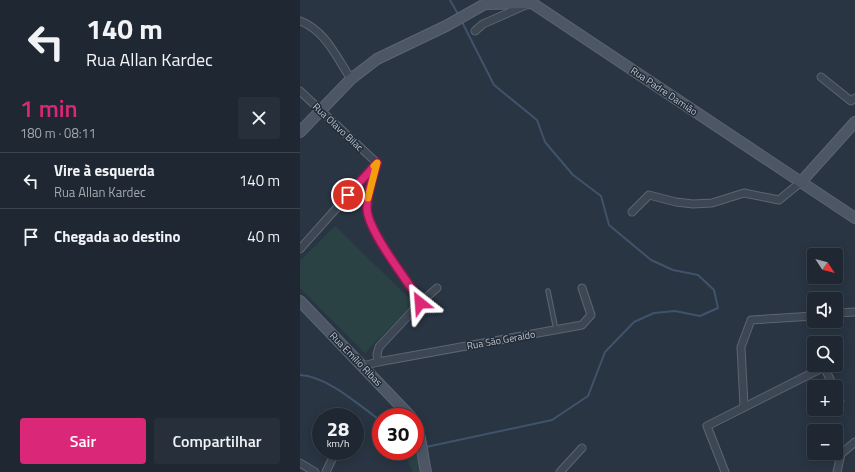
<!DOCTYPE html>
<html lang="pt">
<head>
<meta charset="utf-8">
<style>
  :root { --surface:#1f2832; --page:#27303a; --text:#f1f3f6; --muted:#a1a6ac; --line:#3c444d; --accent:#db2777 }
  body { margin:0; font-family:"Titillium Web",sans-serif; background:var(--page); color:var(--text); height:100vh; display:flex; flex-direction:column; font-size:15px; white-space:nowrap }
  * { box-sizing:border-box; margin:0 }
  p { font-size:13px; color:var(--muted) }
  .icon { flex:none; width:22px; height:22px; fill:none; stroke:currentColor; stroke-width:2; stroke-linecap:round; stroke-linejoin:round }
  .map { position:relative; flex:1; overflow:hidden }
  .details { display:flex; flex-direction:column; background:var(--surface); width:300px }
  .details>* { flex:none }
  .hud { background:#1f2832; color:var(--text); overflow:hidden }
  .needle { width:26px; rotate:126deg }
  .tools { position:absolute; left:507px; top:248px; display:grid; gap:8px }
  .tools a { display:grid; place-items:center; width:36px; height:36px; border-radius:4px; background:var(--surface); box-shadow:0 2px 10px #0003,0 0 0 1px var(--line); font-size:20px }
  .speed { position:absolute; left:12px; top:408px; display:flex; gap:8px; font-size:20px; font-weight:700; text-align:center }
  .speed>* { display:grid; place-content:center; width:52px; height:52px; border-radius:50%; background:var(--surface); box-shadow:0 2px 10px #0003,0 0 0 1px var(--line); line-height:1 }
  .speed small { font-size:10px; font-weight:400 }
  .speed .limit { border:6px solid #d22; background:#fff; color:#111 }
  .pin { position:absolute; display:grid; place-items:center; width:34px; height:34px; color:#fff; margin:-17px; border:2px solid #fff; border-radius:50%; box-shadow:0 1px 4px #0007 }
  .me { position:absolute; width:44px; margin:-22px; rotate:332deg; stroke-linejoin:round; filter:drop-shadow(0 0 3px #0008) }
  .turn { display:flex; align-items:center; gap:14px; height:84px; padding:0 20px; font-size:18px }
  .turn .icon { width:52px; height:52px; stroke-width:2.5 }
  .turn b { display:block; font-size:28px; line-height:34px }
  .round { display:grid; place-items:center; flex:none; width:42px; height:42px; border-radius:4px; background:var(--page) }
  .summary { display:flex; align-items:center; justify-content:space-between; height:68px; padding:0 20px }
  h1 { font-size:24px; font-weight:600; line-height:30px; color:var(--accent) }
  .action { display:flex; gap:8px; margin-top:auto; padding:8px 20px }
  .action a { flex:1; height:46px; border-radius:4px; background:var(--accent); color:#fff; font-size:16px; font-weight:600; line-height:46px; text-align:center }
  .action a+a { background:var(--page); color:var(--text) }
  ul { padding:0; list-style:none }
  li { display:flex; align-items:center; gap:12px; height:56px; padding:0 20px; border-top:1px solid var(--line) }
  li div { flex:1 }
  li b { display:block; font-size:15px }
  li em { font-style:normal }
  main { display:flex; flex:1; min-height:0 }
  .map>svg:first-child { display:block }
</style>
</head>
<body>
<main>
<section class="details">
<div class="hud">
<div class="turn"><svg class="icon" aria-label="left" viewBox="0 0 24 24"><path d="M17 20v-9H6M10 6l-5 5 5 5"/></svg><div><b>140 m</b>Rua Allan Kardec</div></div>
</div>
<div class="summary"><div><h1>1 min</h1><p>180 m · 08:11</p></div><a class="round"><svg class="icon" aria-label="close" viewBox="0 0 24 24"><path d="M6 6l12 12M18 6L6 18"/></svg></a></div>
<ul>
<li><svg class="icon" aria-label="left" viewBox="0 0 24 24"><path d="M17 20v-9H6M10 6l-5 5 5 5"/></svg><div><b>Vire à esquerda</b><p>Rua Allan Kardec</p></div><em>140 m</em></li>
<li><svg class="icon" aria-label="arrive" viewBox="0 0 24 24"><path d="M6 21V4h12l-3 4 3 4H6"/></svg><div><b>Chegada ao destino</b></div><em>40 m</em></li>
</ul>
<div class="action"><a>Sair</a><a>Compartilhar</a></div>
</section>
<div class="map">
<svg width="555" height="472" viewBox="0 0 555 472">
  <rect width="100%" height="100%" fill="#293543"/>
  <g fill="#2b4244">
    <polygon points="35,226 114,303 65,353 0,288 0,261"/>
    <polygon points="119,452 124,472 113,472 106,457"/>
  </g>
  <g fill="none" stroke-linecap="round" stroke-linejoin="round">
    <g stroke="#40536b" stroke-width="2">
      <polyline points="150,0 158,14"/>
      <path d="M0,375C27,376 59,405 81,421"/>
      <polyline points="126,447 252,420 288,396 305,352 334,322 354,313 375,311 400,316 418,308 414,290 398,275 373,270 351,260 309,225 301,196 273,175 245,142 237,120 194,85 161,20"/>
    </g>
    <defs>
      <polyline id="lane" points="248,291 256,330"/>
      <g id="street">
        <path d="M0,21C25,30 37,58 51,79"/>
        <polyline points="175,31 183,24 226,5"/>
        <polyline points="521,77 551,101 555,98"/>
        <polyline points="0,91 77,163"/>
        <polyline points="332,212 349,195 376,202 393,204 412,203 444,193 479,200 501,182"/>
        <polyline points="0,249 76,164"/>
        <polyline points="120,303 137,288"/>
        <polyline points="536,313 555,312"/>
        <polyline points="78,362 282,325 291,315 282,288"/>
        <path d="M63,366L78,362L77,354L79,347L120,303L119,299C106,279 67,230 67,208C67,193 73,177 77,163"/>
        <polyline points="536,393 540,401"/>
        <polyline points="444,406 441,347 451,320 514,316"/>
        <polyline points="0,463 15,472"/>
        <polyline points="26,472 36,451"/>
        <polyline points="260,472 282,448"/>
        <polyline points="425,472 407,426 524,367 534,387"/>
        <polyline points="537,472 541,454 555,442"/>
      </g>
      <g id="secondary">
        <polyline points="0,132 51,79 77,59 146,26 185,4 232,3 555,218"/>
        <polyline points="501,182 555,122"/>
        <polyline points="0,301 111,417"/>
        <path d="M115,423C121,432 123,460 126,472"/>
      </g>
    </defs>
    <use href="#lane" stroke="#5c6570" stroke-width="5.5"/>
    <use href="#street" stroke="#5c6570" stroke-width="9"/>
    <use href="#secondary" stroke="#5c6570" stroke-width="12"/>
    <use href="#lane" stroke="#3d4753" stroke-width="3.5"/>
    <use href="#street" stroke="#3d4753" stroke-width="7"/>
    <use href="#secondary" stroke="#4c5665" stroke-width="10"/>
  </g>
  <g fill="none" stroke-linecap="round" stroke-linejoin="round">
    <defs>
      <path id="route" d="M48,195L77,163C73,177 67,193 67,208C67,230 106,279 119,299L120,303"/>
    </defs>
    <use href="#route" stroke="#8e194d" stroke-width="10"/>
    <use href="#route" stroke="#db2777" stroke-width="7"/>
    <polyline stroke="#f59e0b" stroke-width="7" points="68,198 77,163 74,166"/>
  </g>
  <g text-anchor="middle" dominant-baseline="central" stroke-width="3" stroke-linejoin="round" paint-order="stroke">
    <g font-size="10" fill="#bbc2cc" stroke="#222c38">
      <text transform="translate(364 91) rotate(34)">Rua Padre Damião</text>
      <text transform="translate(38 127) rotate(43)">Rua Olavo Bilac</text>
      <text transform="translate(201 340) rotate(-10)">Rua São Geraldo</text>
      <text transform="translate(56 359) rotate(46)">Rua Emílio Ribas</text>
    </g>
  </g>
</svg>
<div class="tools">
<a><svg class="needle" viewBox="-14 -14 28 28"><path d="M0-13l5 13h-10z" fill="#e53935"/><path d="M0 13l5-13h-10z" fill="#a1a6ac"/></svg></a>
<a><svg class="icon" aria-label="sound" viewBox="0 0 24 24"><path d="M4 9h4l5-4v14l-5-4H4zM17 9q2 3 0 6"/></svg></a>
<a><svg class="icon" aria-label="search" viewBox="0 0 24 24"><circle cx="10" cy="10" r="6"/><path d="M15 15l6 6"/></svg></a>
<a>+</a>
<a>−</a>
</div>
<div class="speed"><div>28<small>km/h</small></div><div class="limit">30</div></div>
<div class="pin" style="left:48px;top:195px;background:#d93025"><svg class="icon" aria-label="arrive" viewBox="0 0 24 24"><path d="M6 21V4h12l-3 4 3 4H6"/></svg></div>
<svg class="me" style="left:120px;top:303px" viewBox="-20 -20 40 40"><path d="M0-17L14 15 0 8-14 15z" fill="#db2777" stroke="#fff" stroke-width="4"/></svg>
</div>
</main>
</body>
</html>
